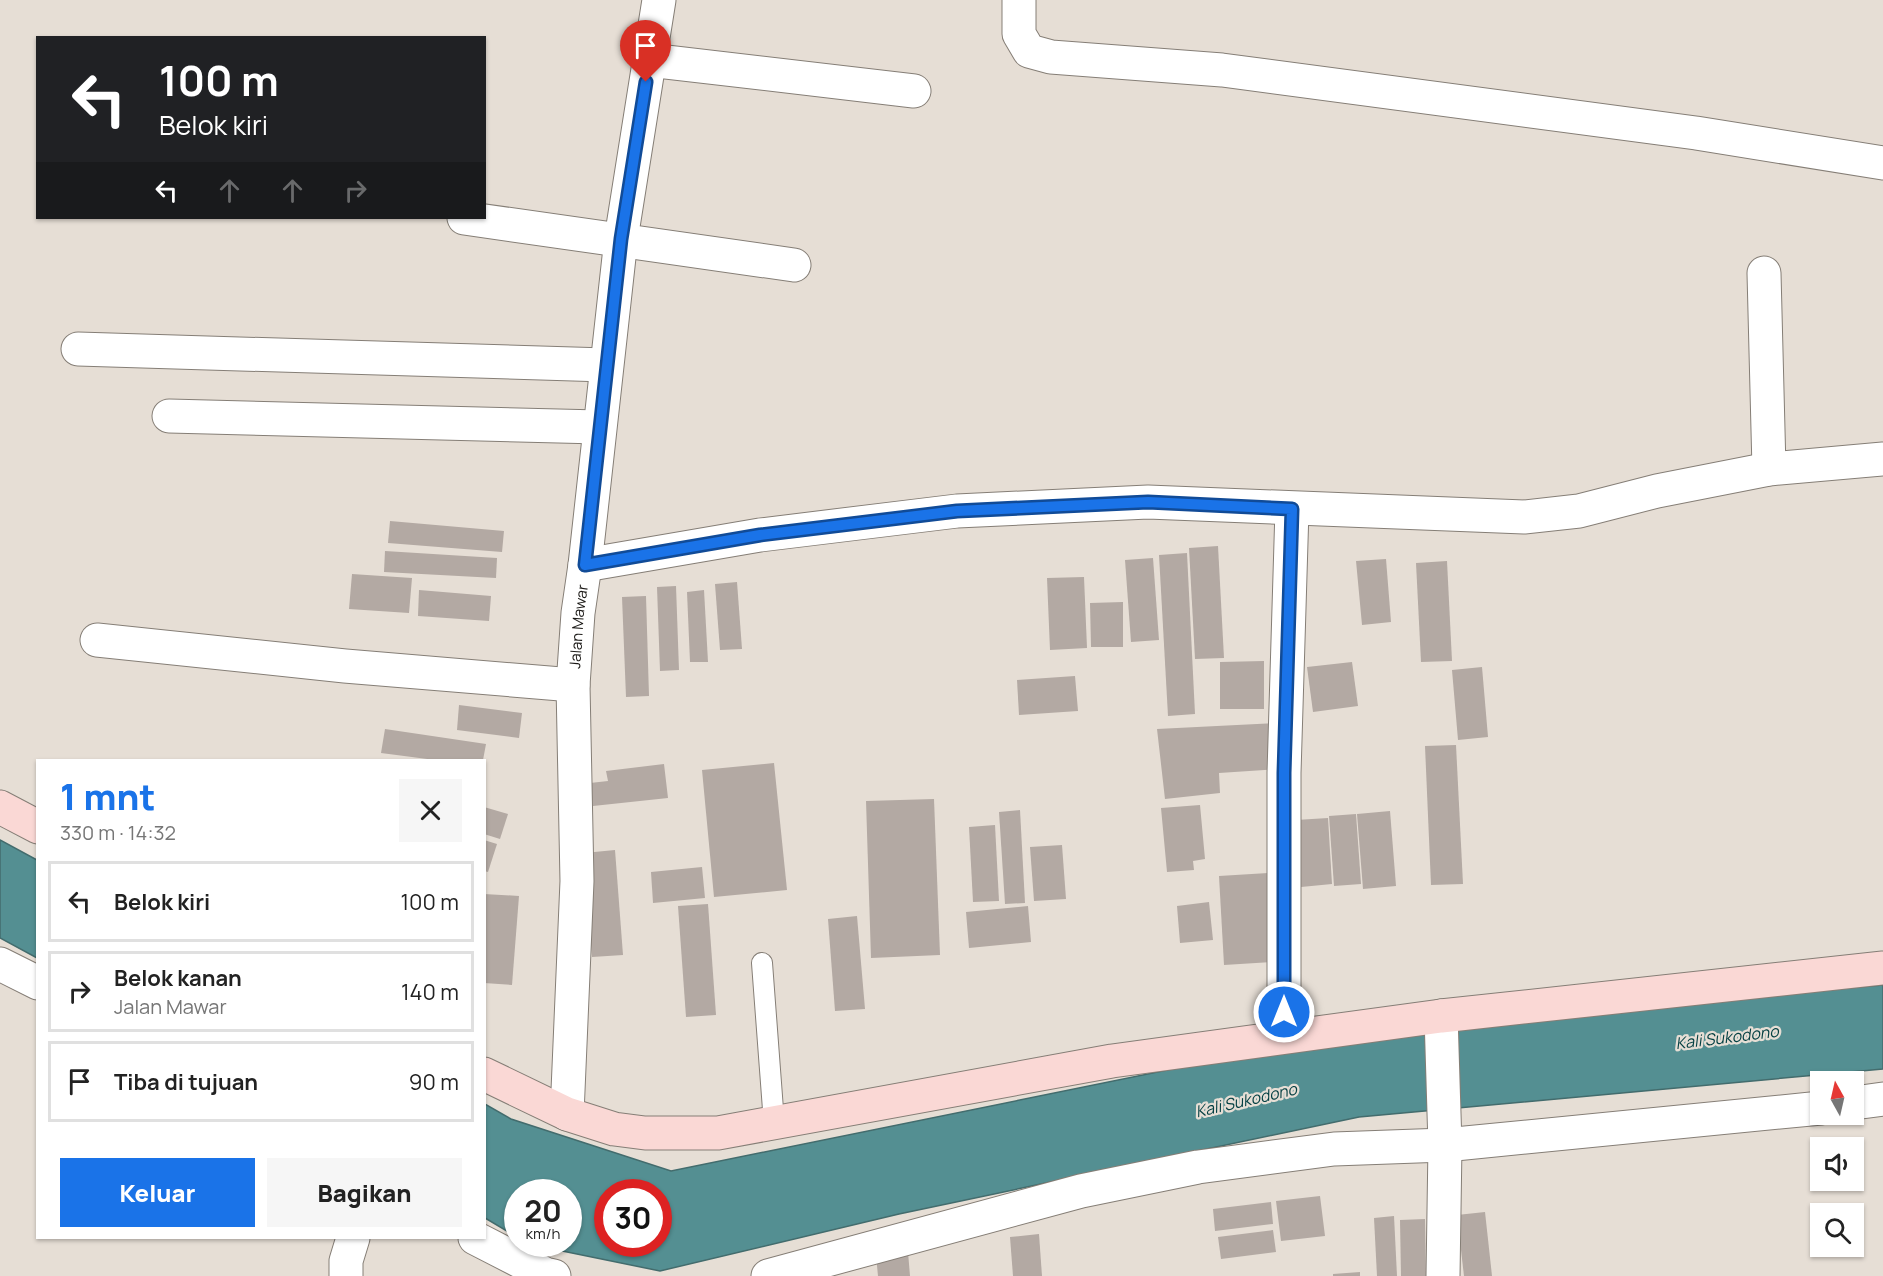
<!DOCTYPE html>
<html lang="id">
<head>
<meta charset="utf-8">
<style>
  :root { --surface:#fff; --page:#f6f6f6; --text:#222; --muted:#767676; --line:#e0e0e0; --accent:#1a73e8 }
  body { margin:0; font-family:Manrope,sans-serif; background:var(--page); color:var(--text); height:100vh; display:flex; flex-direction:column; font-size:22px; white-space:nowrap }
  * { box-sizing:border-box; margin:0 }
  p { font-size:20px; color:var(--muted) }
  .icon { flex:none; width:33px; height:33px; fill:none; stroke:currentColor; stroke-width:2; stroke-linecap:round; stroke-linejoin:round }
  .map { position:relative; flex:1; overflow:hidden }
  .panel { position:absolute; left:36px; top:759px; width:450px; height:480px; display:flex; flex-direction:column; background:var(--surface); border-radius:0px; box-shadow:0 2px 4px #0004 }
  .panel>* { flex:none }
  .top-card { position:absolute; left:36px; top:36px; width:450px; height:183px; border-radius:0px; box-shadow:0 2px 4px #0004; background:#202124; color:#fff; overflow:hidden }
  .needle { width:39px; rotate:352deg }
  .fabs { position:absolute; left:1810px; top:1071px; display:grid; gap:12px }
  .fabs a { display:grid; place-items:center; width:54px; height:54px; border-radius:0px; background:var(--surface); box-shadow:0 2px 4px #0004; font-size:30px }
  .speed { position:absolute; left:504px; top:1179px; display:flex; gap:12px; font-size:30px; font-weight:700; text-align:center }
  .speed>* { display:grid; place-content:center; width:78px; height:78px; border-radius:50%; background:var(--surface); box-shadow:0 2px 4px #0004; line-height:1 }
  .speed small { font-size:15px; font-weight:400 }
  .speed .limit { border:9px solid #d22; background:#fff; color:#111 }
  .pin { position:absolute; display:grid; place-items:center; width:51px; height:51px; color:#fff; margin:-62px -26px; border-radius:50% 50% 50% 0; rotate:-45deg; box-shadow:0 0 6px #0007 }
  .pin .icon { rotate:45deg }
  .me { position:absolute; width:66px; margin:-33px; rotate:0deg; stroke-linejoin:round; filter:drop-shadow(0 0 4px #0008) }
  .turn { display:flex; align-items:center; gap:21px; height:126px; padding:0 24px; font-size:27px }
  .turn .icon { width:78px; height:78px; stroke-width:2.5 }
  .turn b { display:block; font-size:42px; line-height:51px }
  .lanes { display:flex; align-items:center; height:57px; padding:0 24px; background:#0003; justify-content:center; gap:30px; direction:ltr }
  .lanes .off { opacity:.35 }
  .round { display:grid; place-items:center; flex:none; width:63px; height:63px; border-radius:0px; background:var(--page) }
  .head { display:flex; align-items:center; justify-content:space-between; height:102px; padding:0 24px }
  h1 { font-size:36px; font-weight:800; line-height:45px; color:var(--accent) }
  .button { display:flex; gap:12px; margin-top:auto; padding:12px 24px }
  .button a { flex:1; height:69px; border-radius:0px; background:var(--accent); color:#fff; font-size:24px; font-weight:800; line-height:69px; text-align:center }
  .button a+a { background:var(--page); color:var(--text) }
  ul { padding:0; list-style:none }
  li { display:flex; align-items:center; gap:18px; height:81px; margin:0 12px 9px; padding:0 12px; border:3px solid var(--line); border-radius:0px }
  li div { flex:1 }
  li b { display:block; font-size:22px }
  li em { font-style:normal }
  .map>svg:first-child { display:block }
</style>
</head>
<body>
<div class="map">
<svg width="1883" height="1276" viewBox="0 0 1883 1276">
  <rect width="100%" height="100%" fill="#e6ded5"/>
  <g fill="#548f92" stroke="#436c6d" stroke-width="1.5" fill-rule="evenodd">
    <polygon points="0,840 37,860 37,958 0,938"/>
    <path d="M1883,985V1069L1359,1117L899,1214L660,1271L528,1244H568V1192H518L517,1237L485,1218V1104L511,1119L671,1171L1374,1028ZM608,1192H658V1244H608Z"/>
  </g>
  <g fill="#b3a9a3">
    <polygon points="390,521 504,531 502,552 388,543"/>
    <polygon points="1218,546 1224,658 1195,659 1189,548"/>
    <polygon points="385,551 497,558 496,578 384,572"/>
    <polygon points="1187,553 1195,714 1168,716 1159,555"/>
    <polygon points="1153,558 1159,640 1131,642 1125,560"/>
    <polygon points="1386,559 1391,622 1362,625 1356,561"/>
    <polygon points="1447,561 1452,661 1421,662 1416,563"/>
    <polygon points="352,574 412,578 409,613 349,609"/>
    <polygon points="1084,577 1087,648 1050,650 1047,578"/>
    <polygon points="737,582 742,649 720,650 715,584"/>
    <polygon points="676,586 679,670 660,671 657,587"/>
    <polygon points="419,590 491,596 489,621 418,616"/>
    <polygon points="704,590 708,662 690,662 687,592"/>
    <polygon points="646,596 649,696 626,697 622,597"/>
    <polygon points="1123,602 1123,647 1091,647 1090,603"/>
    <polygon points="1264,661 1264,709 1220,709 1220,662"/>
    <polygon points="1352,662 1358,706 1313,712 1307,667"/>
    <polygon points="1482,667 1488,737 1458,740 1452,670"/>
    <polygon points="1075,676 1078,711 1019,715 1017,680"/>
    <polygon points="459,705 522,713 519,738 457,730"/>
    <polygon points="1275,723 1278,769 1219,773 1220,793 1165,799 1157,729"/>
    <polygon points="385,729 486,744 483,760 435,760 381,753"/>
    <polygon points="1456,745 1463,884 1431,885 1425,746"/>
    <polygon points="774,763 787,890 714,897 702,770"/>
    <polygon points="664,764 668,798 593,806 590,783 608,781 606,771"/>
    <polygon points="934,799 940,955 871,958 866,801"/>
    <polygon points="1200,805 1205,859 1193,861 1194,870 1167,872 1161,808"/>
    <polygon points="484,807 508,814 500,839 484,834"/>
    <polygon points="1020,810 1025,903 1005,904 999,812"/>
    <polygon points="1390,811 1396,886 1363,889 1357,814"/>
    <polygon points="1356,814 1361,884 1334,886 1329,816"/>
    <polygon points="1328,818 1332,884 1301,887 1296,820"/>
    <polygon points="995,825 999,901 973,902 969,827"/>
    <polygon points="484,840 497,844 488,872 484,871"/>
    <polygon points="1062,845 1066,899 1034,901 1030,847"/>
    <polygon points="615,850 623,955 592,957 584,853"/>
    <polygon points="702,867 705,898 653,903 651,872"/>
    <polygon points="1268,873 1274,962 1224,965 1219,876"/>
    <polygon points="484,894 519,896 512,985 484,983"/>
    <polygon points="1209,902 1213,940 1180,943 1177,906"/>
    <polygon points="708,904 716,1015 686,1017 678,906"/>
    <polygon points="1028,906 1031,942 969,948 966,912"/>
    <polygon points="857,916 865,1009 835,1011 828,919"/>
    <polygon points="1320,1196 1325,1236 1281,1241 1276,1201"/>
    <polygon points="1271,1202 1273,1224 1215,1231 1213,1209"/>
    <polygon points="1485,1212 1492,1276 1464,1276 1457,1215"/>
    <polygon points="1394,1216 1397,1276 1377,1276 1374,1218"/>
    <polygon points="1425,1219 1426,1276 1401,1276 1400,1220"/>
    <polygon points="1273,1230 1276,1252 1221,1259 1218,1237"/>
    <polygon points="1039,1234 1042,1276 1013,1276 1010,1237"/>
    <polygon points="908,1252 910,1276 878,1276 876,1255"/>
    <polygon points="1360,1272 1360,1276 1333,1276 1333,1274"/>
  </g>
  <g fill="none" stroke-linecap="round" stroke-linejoin="round">
    <defs>
      <polyline id="lane" points="762,963 774,1123"/>
      <g id="street">
        <polyline points="1019,0 1019,34 1029,51 1051,57 1222,70 1696,133 1883,163"/>
        <polyline points="649,60 914,91"/>
        <polyline points="464,218 794,265"/>
        <polyline points="1764,273 1769,469"/>
        <polyline points="78,349 606,365"/>
        <polyline points="169,416 599,427"/>
        <polyline points="585,565 760,535 957,511 1148,502 1524,517 1579,511 1657,491 1769,469 1883,459"/>
        <polyline points="97,640 345,666 573,685"/>
        <polyline points="0,964 38,983"/>
        <polyline points="1441,1016 1445,1145 1443,1276"/>
        <polyline points="1284,1036 1284,773 1292,509"/>
        <polyline points="1854,1103 1883,1099"/>
        <path id="s1" d="M567,1114L577,881L573,685L578,613L585,565L621,239L659,0"/>
        <polyline points="475,1238 545,1274 554,1276"/>
        <polyline points="346,1276 346,1261 353,1238"/>
        <polyline points="768,1276 1081,1191 1198,1167 1334,1149 1445,1145 1821,1108"/>
      </g>
      <g id="secondary">
        <polyline points="0,807 38,827"/>
        <polyline points="484,1074 567,1114 614,1129 645,1133 718,1133 1112,1061 1441,1016 1883,968"/>
      </g>
    </defs>
    <use href="#lane" stroke="#857e76" stroke-width="22"/>
    <use href="#street" stroke="#857e76" stroke-width="35"/>
    <use href="#secondary" stroke="#857e76" stroke-width="35"/>
    <use href="#lane" stroke="#fff" stroke-width="20"/>
    <use href="#street" stroke="#fff" stroke-width="33"/>
    <use href="#secondary" stroke="#fad8d5" stroke-width="33"/>
  </g>
  <g fill="none" stroke-linecap="round" stroke-linejoin="round">
    <defs>
      <polyline id="route" points="646,82 621,239 585,565 760,535 957,511 1148,502 1292,509 1284,773 1284,1012"/>
    </defs>
    <use href="#route" stroke="#114b97" stroke-width="15"/>
    <use href="#route" stroke="#1a73e8" stroke-width="10"/>
  </g>
  <g text-anchor="middle" dominant-baseline="central" stroke-width="4.5" stroke-linejoin="round" paint-order="stroke">
    <g font-size="15" fill="#1b1916" stroke="#e6ded5">
      <text stroke="none"><textPath href="#s1" startOffset="488">Jalan Mawar</textPath></text>
    </g>
    <g font-size="16" font-style="italic" fill="#033f42" stroke="#e6ded5">
      <text transform="translate(1727 1037) rotate(-7)">Kali Sukodono</text>
      <text transform="translate(1246 1100) rotate(-13)">Kali Sukodono</text>
    </g>
  </g>
</svg>
<div class="fabs">
<a><svg class="needle" viewBox="-14 -14 28 28"><path d="M0-13l5 13h-10z" fill="#e53935"/><path d="M0 13l5-13h-10z" fill="#767676"/></svg></a>
<a><svg class="icon" aria-label="sound" viewBox="0 0 24 24"><path d="M4 9h4l5-4v14l-5-4H4zM17 9q2 3 0 6"/></svg></a>
<a><svg class="icon" aria-label="search" viewBox="0 0 24 24"><circle cx="10" cy="10" r="6"/><path d="M15 15l6 6"/></svg></a>
</div>
<div class="speed"><div>20<small>km/h</small></div><div class="limit">30</div></div>
<div class="pin" style="left:646px;top:82px;background:#d93025"><svg class="icon" aria-label="arrive" viewBox="0 0 24 24"><path d="M6 21V4h12l-3 4 3 4H6"/></svg></div>
<svg class="me" style="left:1284px;top:1012px" viewBox="-20 -20 40 40"><circle r="17" fill="#1a73e8" stroke="#fff" stroke-width="3"/><path d="M0-11L8 9 0 5-8 9z" fill="#fff"/></svg>
<div class="top-card">
<div class="turn"><svg class="icon" aria-label="left" viewBox="0 0 24 24"><path d="M17 20v-9H6M10 6l-5 5 5 5"/></svg><div><b>100 m</b>Belok kiri</div></div>
<div class="lanes"><svg class="icon" aria-label="left" viewBox="0 0 24 24"><path d="M17 20v-9H6M10 6l-5 5 5 5"/></svg><svg class="icon off" aria-label="ahead" viewBox="0 0 24 24"><path d="M12 20V5M6 11l6-6 6 6"/></svg><svg class="icon off" aria-label="ahead" viewBox="0 0 24 24"><path d="M12 20V5M6 11l6-6 6 6"/></svg><svg class="icon off" aria-label="right" viewBox="0 0 24 24"><path d="M7 20v-9h11M14 6l5 5-5 5"/></svg></div>
</div>
<section class="panel">
<div class="head"><div><h1>1 mnt</h1><p>330 m · 14:32</p></div><a class="round"><svg class="icon" aria-label="close" viewBox="0 0 24 24"><path d="M6 6l12 12M18 6L6 18"/></svg></a></div>
<ul>
<li><svg class="icon" aria-label="left" viewBox="0 0 24 24"><path d="M17 20v-9H6M10 6l-5 5 5 5"/></svg><div><b>Belok kiri</b></div><em>100 m</em></li>
<li><svg class="icon" aria-label="right" viewBox="0 0 24 24"><path d="M7 20v-9h11M14 6l5 5-5 5"/></svg><div><b>Belok kanan</b><p>Jalan Mawar</p></div><em>140 m</em></li>
<li><svg class="icon" aria-label="arrive" viewBox="0 0 24 24"><path d="M6 21V4h12l-3 4 3 4H6"/></svg><div><b>Tiba di tujuan</b></div><em>90 m</em></li>
</ul>
<div class="button"><a>Keluar</a><a>Bagikan</a></div>
</section>
</div>
</body>
</html>
